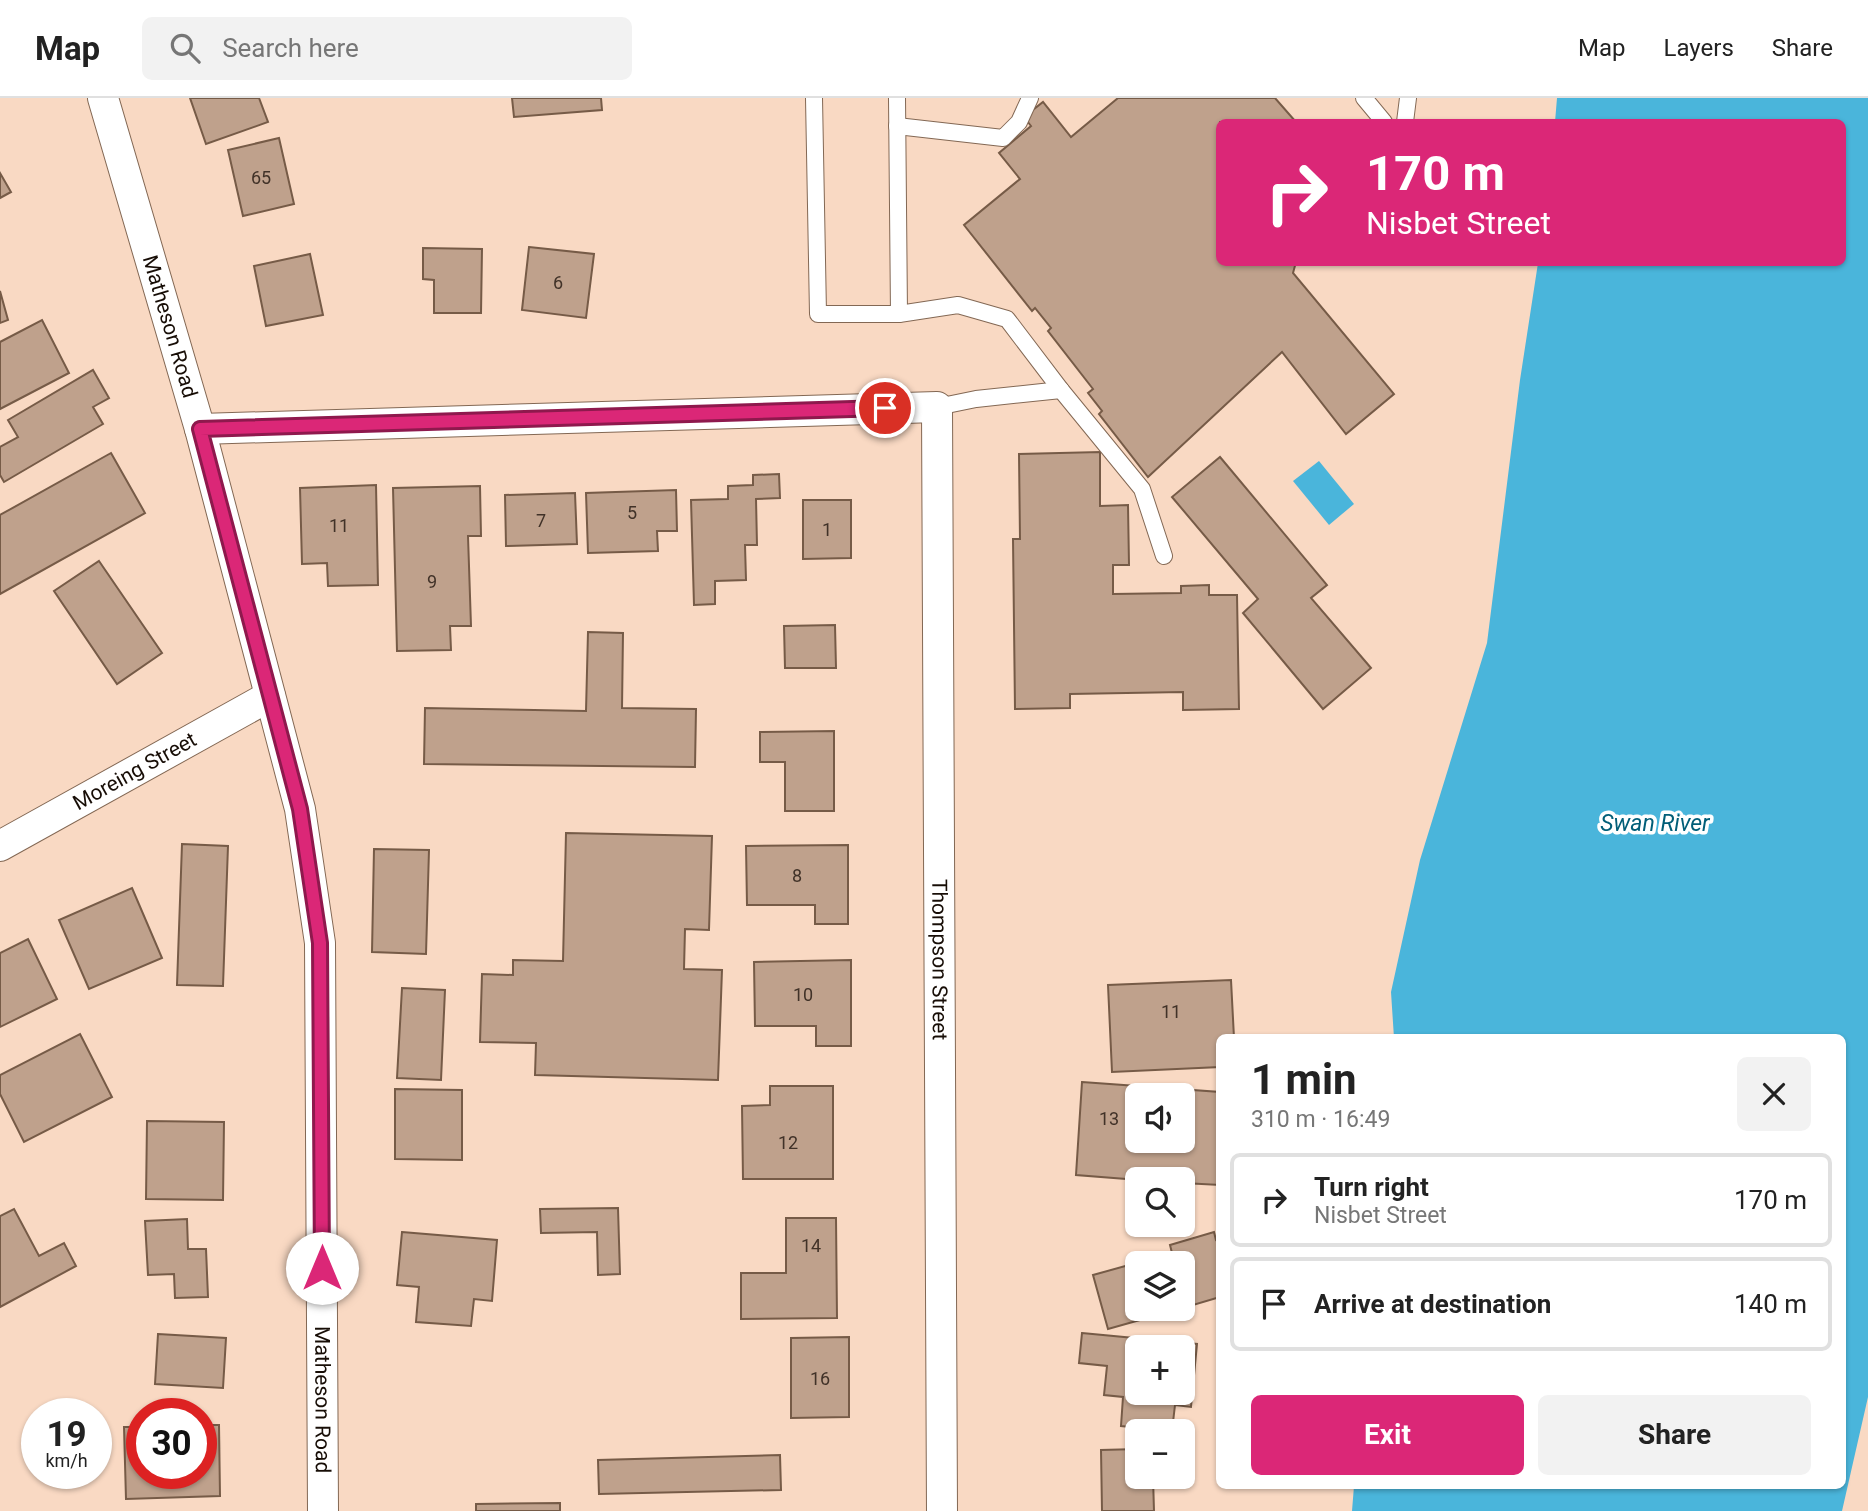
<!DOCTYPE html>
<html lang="en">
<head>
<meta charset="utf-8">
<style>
  :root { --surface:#fff; --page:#f2f2f2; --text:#222; --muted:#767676; --line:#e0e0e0; --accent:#db2777 }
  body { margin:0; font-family:Roboto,sans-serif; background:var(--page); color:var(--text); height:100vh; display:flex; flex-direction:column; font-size:26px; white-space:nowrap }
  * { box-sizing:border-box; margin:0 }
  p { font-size:23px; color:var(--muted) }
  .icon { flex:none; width:38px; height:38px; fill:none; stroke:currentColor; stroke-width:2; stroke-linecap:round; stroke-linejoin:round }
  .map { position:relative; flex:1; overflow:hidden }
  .drawer { position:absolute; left:1216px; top:936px; width:630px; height:455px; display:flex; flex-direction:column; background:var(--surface); border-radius:10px; box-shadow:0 2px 5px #0004 }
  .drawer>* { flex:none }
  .guide { position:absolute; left:1216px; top:21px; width:630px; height:147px; border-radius:10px; box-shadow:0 2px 5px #0004; background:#db2777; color:#fff; overflow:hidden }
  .buttons { position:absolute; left:1125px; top:985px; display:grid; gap:14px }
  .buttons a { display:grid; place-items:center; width:70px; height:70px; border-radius:10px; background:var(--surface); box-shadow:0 2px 5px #0004; font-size:35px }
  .speed { position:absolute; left:21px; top:1300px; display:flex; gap:14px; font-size:35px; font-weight:700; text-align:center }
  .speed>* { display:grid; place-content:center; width:91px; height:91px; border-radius:50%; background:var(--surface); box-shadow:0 2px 5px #0004; line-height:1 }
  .speed small { font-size:18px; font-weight:400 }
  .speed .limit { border:10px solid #d22; background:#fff; color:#111 }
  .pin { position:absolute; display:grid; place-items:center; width:60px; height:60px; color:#fff; margin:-30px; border:4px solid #fff; border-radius:50%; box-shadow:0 2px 7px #0007 }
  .me { position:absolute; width:77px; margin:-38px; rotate:0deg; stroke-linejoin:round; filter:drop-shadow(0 0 5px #0008) }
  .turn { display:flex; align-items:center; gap:24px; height:147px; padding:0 35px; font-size:32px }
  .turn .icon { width:91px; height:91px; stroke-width:2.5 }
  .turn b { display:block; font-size:49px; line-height:60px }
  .round { display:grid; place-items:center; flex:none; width:74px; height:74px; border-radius:10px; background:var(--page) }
  .head { display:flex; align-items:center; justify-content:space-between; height:119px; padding:0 35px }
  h1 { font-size:42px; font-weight:700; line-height:52px }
  .button { display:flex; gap:14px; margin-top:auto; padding:14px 35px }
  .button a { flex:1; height:80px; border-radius:10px; background:var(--accent); color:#fff; font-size:28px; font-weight:700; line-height:80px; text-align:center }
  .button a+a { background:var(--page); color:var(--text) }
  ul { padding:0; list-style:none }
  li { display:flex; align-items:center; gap:21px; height:94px; margin:0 14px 10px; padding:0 21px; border:4px solid var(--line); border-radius:10px }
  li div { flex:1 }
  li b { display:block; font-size:26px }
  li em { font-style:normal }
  header { display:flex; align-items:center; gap:42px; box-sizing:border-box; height:98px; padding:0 35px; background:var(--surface); border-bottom:2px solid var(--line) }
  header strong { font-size:33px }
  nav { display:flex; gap:38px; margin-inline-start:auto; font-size:24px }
  .search { width:490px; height:63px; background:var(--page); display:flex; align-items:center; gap:18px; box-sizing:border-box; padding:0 24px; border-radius:10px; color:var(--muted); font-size:26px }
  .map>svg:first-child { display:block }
</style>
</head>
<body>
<header>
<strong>Map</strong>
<div class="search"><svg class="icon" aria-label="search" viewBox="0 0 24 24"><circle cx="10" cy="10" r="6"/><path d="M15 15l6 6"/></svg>Search here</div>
<nav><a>Map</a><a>Layers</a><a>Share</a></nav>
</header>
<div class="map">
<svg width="1868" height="1413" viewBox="0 0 1868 1413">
  <rect width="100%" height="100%" fill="#f9d9c3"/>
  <g fill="#4ab5db">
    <polygon points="1557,0 1868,0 1868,1299 1842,1413 1352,1413 1354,1388 1843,1388 1843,940 1394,940 1391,894 1420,762 1487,545 1520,282 1538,165 1843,164 1843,24 1555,24"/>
    <polygon points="1319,363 1354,406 1329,427 1293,383"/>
  </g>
  <g fill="#bfa18c" stroke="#765b47" stroke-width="2" fill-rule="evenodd">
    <polygon points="190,0 259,0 268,24 206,46"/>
    <polygon points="512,0 601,0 602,12 514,19"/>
    <polygon points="1118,0 1275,0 1296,24 1220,24 1220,164 1296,164 1293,175 1394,296 1346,336 1282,254 1148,379 1099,316 1102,313 1088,295 1093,291 1048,233 1051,230 1035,210 1032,213 964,127 1020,81 999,55 1031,28 1024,19 1043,4 1071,39"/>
    <polygon points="279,40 294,106 243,118 228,52"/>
    <polygon points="0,75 11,94 0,100"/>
    <polygon points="529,149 594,156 586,220 522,212"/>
    <polygon points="423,150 482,151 481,215 434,215 434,182 423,181"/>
    <polygon points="310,156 323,217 266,228 254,168"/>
    <polygon points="0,193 8,222 0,225"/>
    <polygon points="42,222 69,275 0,311 0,244"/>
    <polygon points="93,272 109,300 93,309 103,326 4,384 0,377 0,349 18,339 8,322"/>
    <polygon points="1100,354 1100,408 1128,407 1129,467 1113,467 1113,496 1181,495 1181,488 1209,487 1209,497 1237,497 1239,611 1183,612 1183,594 1070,596 1070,610 1015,611 1013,441 1020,441 1019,356"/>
    <polygon points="111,355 145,415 0,496 0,417"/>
    <polygon points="1220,359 1327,487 1311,500 1371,570 1323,611 1243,515 1258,501 1172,399"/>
    <polygon points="779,376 780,400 756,401 757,447 745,447 746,482 715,483 715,506 694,507 691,402 728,401 728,388 753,387 753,377"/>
    <polygon points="376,387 378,487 328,488 327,465 302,466 300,390"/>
    <polygon points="480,388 481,438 468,438 471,528 450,528 451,552 397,553 393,390"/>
    <polygon points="676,392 677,433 657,433 658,453 588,455 586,395"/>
    <polygon points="575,395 577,446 506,448 505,397"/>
    <polygon points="803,402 851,402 851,460 803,461"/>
    <polygon points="99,463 162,555 117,586 54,493"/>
    <polygon points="835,527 836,570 785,570 784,528"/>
    <polygon points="588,534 623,535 622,610 696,611 695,669 424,666 425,610 586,613"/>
    <polygon points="834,633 834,713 785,713 785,664 760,664 760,634"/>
    <polygon points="566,735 712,738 709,832 685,831 684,871 722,872 718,982 535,977 536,945 480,944 482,876 513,877 513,862 563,863"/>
    <polygon points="182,746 228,748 223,888 177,887"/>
    <polygon points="848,747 848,826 815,826 815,807 747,807 746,748"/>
    <polygon points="374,751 429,752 426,856 372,854"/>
    <polygon points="132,790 162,860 89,891 59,822"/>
    <polygon points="28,841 57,901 0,929 0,855"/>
    <polygon points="851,862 851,948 816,948 816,928 755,928 754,864"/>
    <polygon points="1231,882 1234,940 1220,940 1220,969 1112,974 1108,887"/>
    <polygon points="402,890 445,892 441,982 397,980"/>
    <polygon points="80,936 112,999 24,1044 0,996 0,977"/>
    <path d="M1082,984L1220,994V1087L1183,1085V1082H1139L1076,1077ZM1138,998H1183V1043H1138Z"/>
    <polygon points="770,988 833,988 833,1081 743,1081 742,1008 770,1007"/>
    <polygon points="395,991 462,992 462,1062 395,1061"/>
    <polygon points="147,1023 224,1024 223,1102 146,1101"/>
    <polygon points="618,1110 620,1176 598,1177 597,1134 541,1135 540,1111"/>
    <polygon points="14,1111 39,1158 64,1145 76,1168 0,1209 0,1118"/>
    <polygon points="786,1120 836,1120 837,1220 741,1221 741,1175 786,1175"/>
    <polygon points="187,1121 188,1151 206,1151 208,1199 175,1200 174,1176 148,1177 145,1123"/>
    <polygon points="402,1134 497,1142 492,1203 474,1201 471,1228 416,1224 419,1189 397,1187"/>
    <polygon points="1214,1134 1216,1142 1220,1141 1220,1199 1183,1210 1183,1166 1138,1166 1138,1211 1179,1211 1108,1231 1093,1177 1172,1155 1170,1147"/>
    <path d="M1082,1235L1197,1246L1191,1309L1175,1307L1172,1333L1121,1328L1123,1299L1104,1297L1107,1268L1079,1265ZM1138,1250H1183V1295H1138Z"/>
    <polygon points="158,1236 226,1240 223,1290 155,1286"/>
    <polygon points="849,1239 849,1319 791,1320 791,1240"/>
    <polygon points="201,1327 219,1327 220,1398 126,1401 124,1329 142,1329 142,1376 201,1376"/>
    <polygon points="1138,1351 1138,1379 1153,1379 1154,1413 1102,1413 1101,1352"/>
    <polygon points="780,1357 781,1392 599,1396 598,1362"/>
    <polygon points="560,1405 560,1413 476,1413 476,1406"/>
  </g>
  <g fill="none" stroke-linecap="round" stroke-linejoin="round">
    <defs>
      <g id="lane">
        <polyline points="814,0 818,216 899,216 958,207 1007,221 1061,292 1142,391 1164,458"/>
        <polyline points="897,0 899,216"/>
        <polyline points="1364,0 1384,24"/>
        <polyline points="1405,24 1408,0"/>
        <polyline points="897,28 1003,40 1019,24 1030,0"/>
        <polyline points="937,309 976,301 1061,292"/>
      </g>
      <g id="street">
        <path id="s1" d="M103,0L200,331L300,711L320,845L323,1413"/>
        <path id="s2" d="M200,331L937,309L942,1413"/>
        <path id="s3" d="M0,748L270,598"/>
      </g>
    </defs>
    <use href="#lane" stroke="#836854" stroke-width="18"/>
    <use href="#street" stroke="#836854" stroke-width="32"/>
    <use href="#lane" stroke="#fff" stroke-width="16"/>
    <use href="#street" stroke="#fff" stroke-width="30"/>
  </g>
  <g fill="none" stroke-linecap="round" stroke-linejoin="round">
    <defs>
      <polyline id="route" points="322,1170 320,845 300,711 200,331 885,310"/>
    </defs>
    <use href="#route" stroke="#8e194d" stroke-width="18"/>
    <use href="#route" stroke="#db2777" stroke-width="12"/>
  </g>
  <g text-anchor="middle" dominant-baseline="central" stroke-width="7" stroke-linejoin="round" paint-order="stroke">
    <g font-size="18" fill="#413228">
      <text x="261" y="79">65</text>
      <text x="558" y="184">6</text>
      <text x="632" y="414">5</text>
      <text x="541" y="422">7</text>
      <text x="339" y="427">11</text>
      <text x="827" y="431">1</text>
      <text x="432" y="483">9</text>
      <text x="797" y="777">8</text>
      <text x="803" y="896">10</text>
      <text x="1171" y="913">11</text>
      <text x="1109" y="1020">13</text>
      <text x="788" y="1044">12</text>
      <text x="811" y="1147">14</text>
      <text x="820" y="1280">16</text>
    </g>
    <g font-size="21" fill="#170d06" stroke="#fff">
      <text stroke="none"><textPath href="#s1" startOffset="238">Matheson Road</textPath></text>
      <text stroke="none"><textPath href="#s3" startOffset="154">Moreing Street</textPath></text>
      <text stroke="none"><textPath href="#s2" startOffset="1290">Thompson Street</textPath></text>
      <text stroke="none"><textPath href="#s1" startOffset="1330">Matheson Road</textPath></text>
    </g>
    <g font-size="23" font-style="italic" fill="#015e78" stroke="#fff">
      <text x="1655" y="725">Swan River</text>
    </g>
  </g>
</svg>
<div class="buttons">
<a><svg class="icon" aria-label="sound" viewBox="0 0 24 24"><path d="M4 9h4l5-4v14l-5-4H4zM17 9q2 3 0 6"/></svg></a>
<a><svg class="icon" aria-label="search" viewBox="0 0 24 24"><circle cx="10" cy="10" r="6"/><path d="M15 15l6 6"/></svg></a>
<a><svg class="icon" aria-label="layers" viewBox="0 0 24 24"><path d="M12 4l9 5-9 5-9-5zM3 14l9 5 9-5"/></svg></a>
<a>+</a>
<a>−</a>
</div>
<div class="speed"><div>19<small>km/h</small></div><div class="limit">30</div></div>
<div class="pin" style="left:885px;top:310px;background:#d93025"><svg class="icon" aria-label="arrive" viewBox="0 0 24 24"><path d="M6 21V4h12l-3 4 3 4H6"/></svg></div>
<svg class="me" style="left:322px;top:1170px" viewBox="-20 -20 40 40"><circle r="19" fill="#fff"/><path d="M0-13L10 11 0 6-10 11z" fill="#db2777"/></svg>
<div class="guide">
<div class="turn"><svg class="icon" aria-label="right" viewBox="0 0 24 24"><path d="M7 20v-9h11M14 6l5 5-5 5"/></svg><div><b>170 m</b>Nisbet Street</div></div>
</div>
<section class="drawer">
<div class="head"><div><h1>1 min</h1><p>310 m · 16:49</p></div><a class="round"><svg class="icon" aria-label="close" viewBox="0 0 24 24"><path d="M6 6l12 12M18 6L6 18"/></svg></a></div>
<ul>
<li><svg class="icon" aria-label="right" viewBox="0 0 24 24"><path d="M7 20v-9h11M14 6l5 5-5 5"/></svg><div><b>Turn right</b><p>Nisbet Street</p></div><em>170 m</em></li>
<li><svg class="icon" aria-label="arrive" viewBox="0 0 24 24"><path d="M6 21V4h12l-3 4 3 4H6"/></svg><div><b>Arrive at destination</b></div><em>140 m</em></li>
</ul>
<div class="button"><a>Exit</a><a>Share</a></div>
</section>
</div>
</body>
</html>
